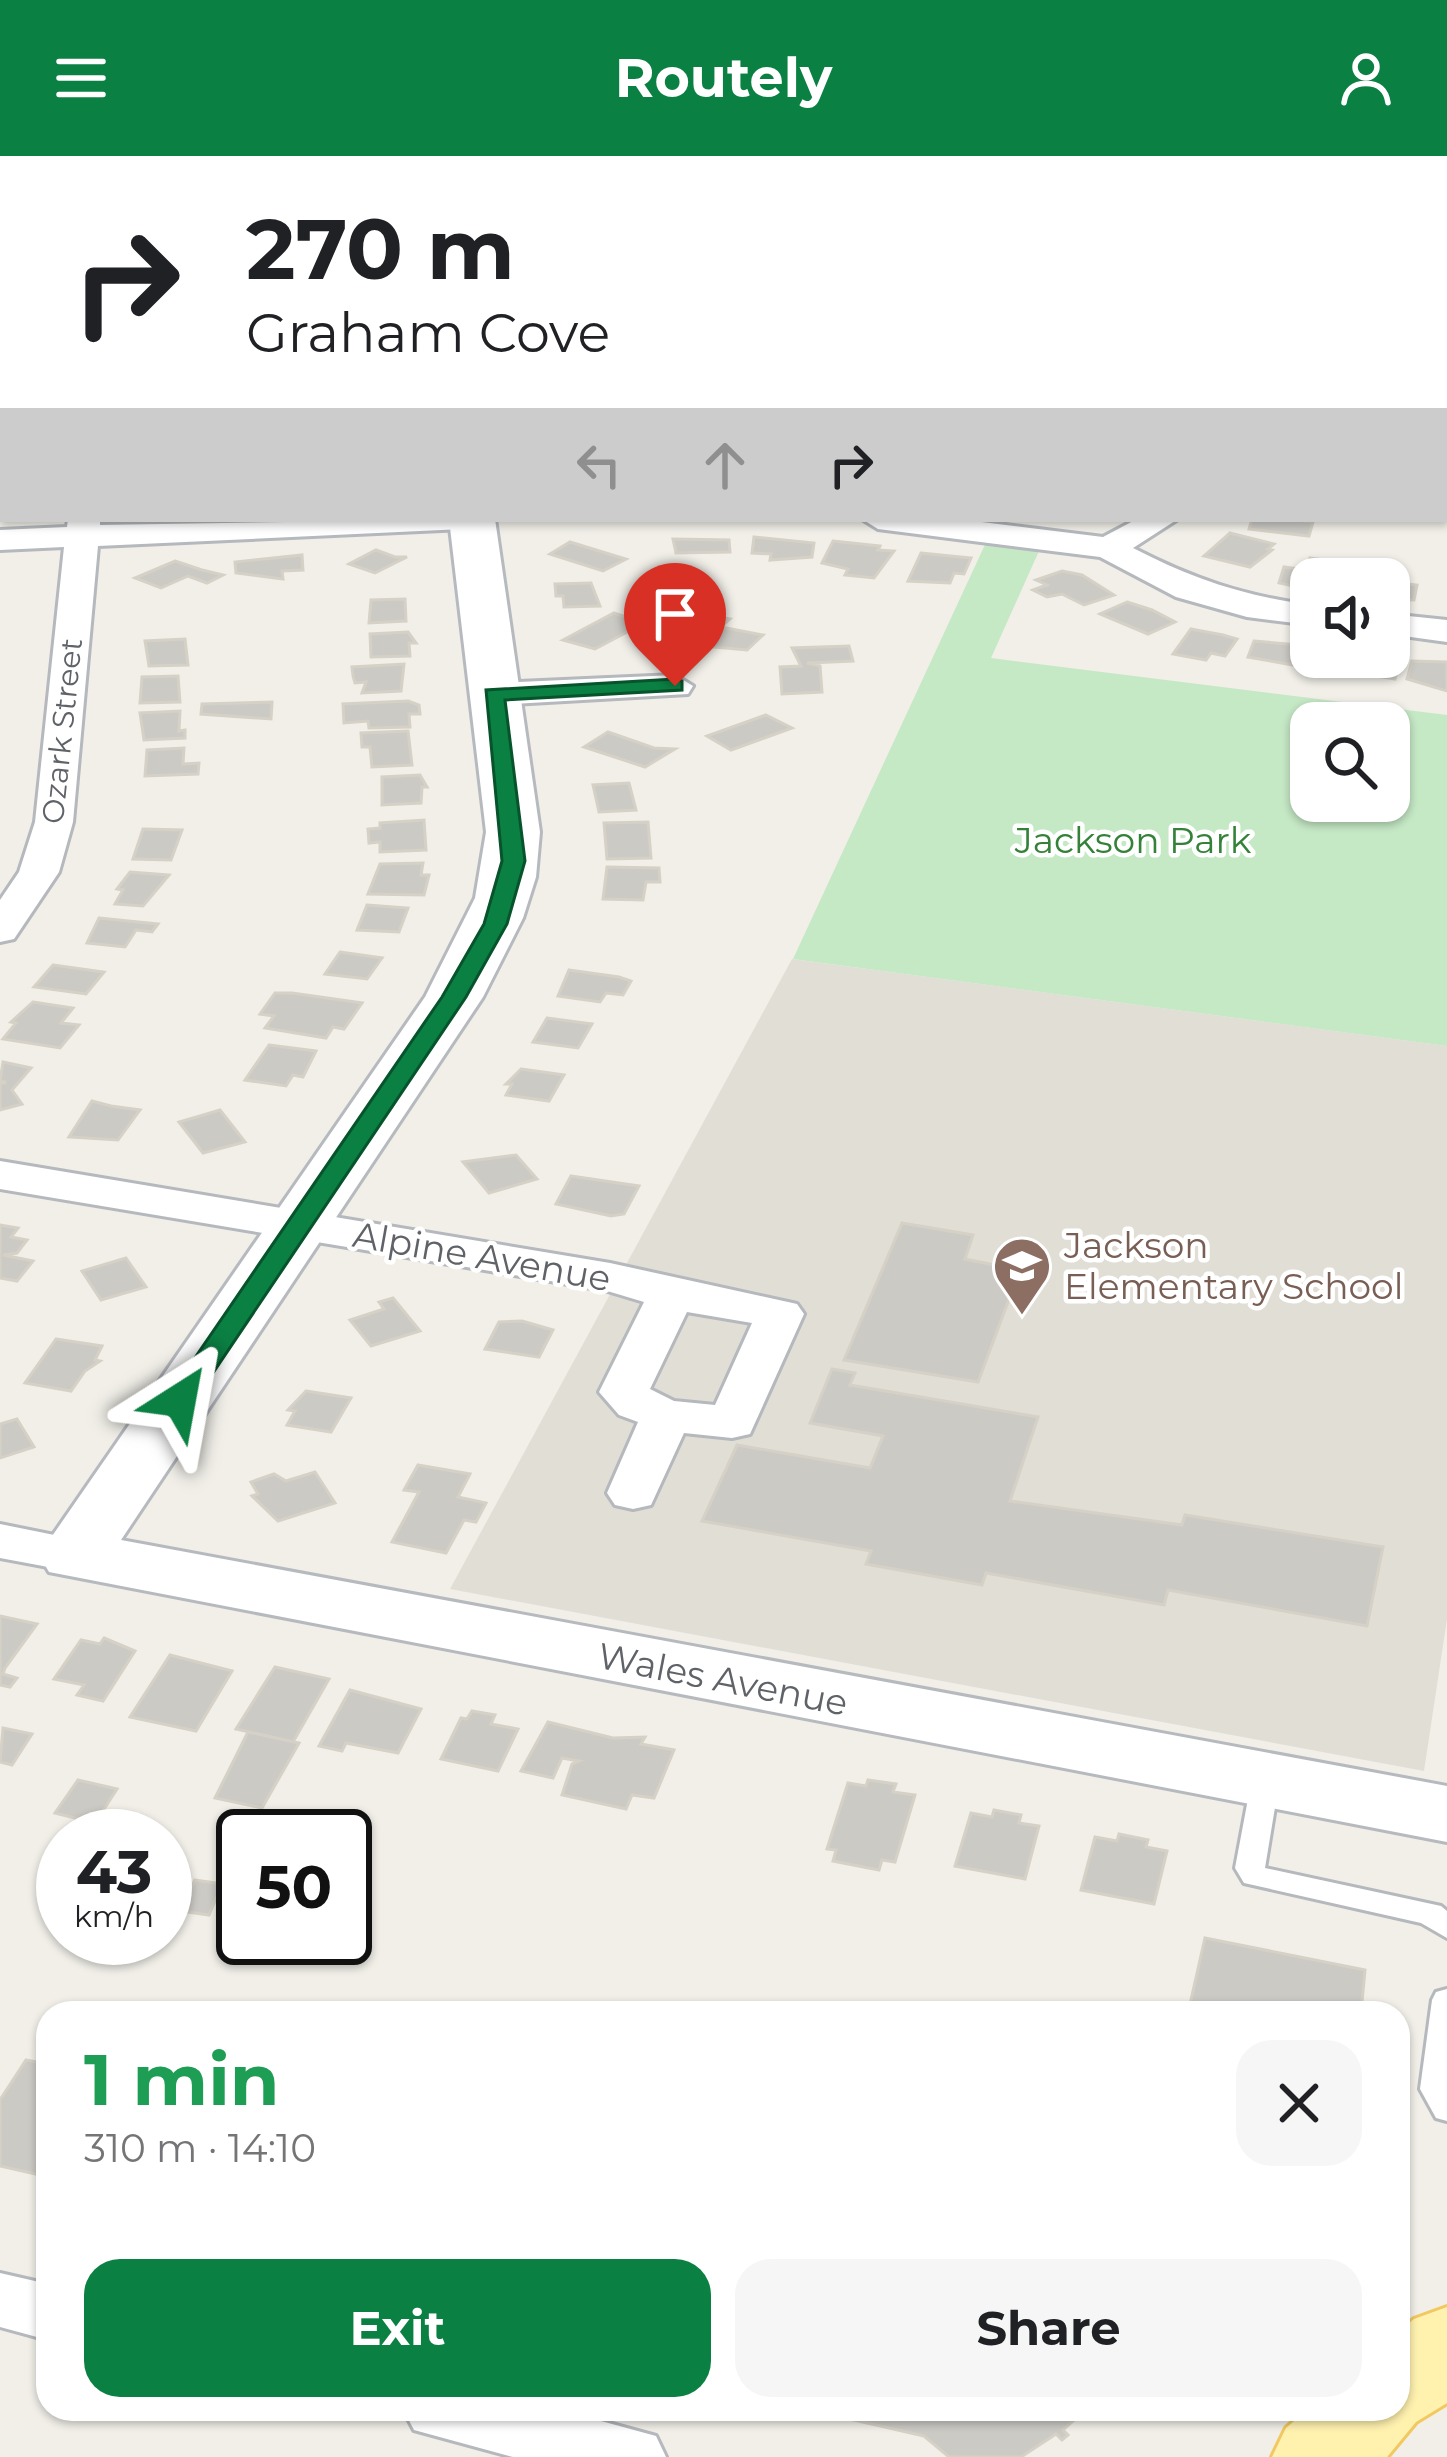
<!DOCTYPE html>
<html lang="en">
<head>
<meta charset="utf-8">
<style>
  :root { --surface:#fff; --page:#f6f6f6; --text:#202124; --muted:#757577; --accent:#0b8043 }
  body { margin:0; font-family:Montserrat,sans-serif; background:var(--page); color:var(--text); height:100vh; display:flex; flex-direction:column; font-size:45px; white-space:nowrap }
  * { box-sizing:border-box; margin:0 }
  p { font-size:39px; color:var(--muted) }
  .icon { flex:none; width:66px; height:66px; fill:none; stroke:currentColor; stroke-width:2; stroke-linecap:round; stroke-linejoin:round }
  .map { position:relative; flex:1; overflow:hidden }
  .details { position:absolute; left:36px; top:1845px; width:1374px; height:420px; display:flex; flex-direction:column; background:var(--surface); border-radius:36px; box-shadow:0 3px 9px #0004 }
  .details>* { flex:none }
  .guide { position:absolute; left:0px; top:0px; width:1449px; height:366px; box-shadow:0 3px 9px #0004; background:#fff; color:var(--text); overflow:hidden }
  .controls { position:absolute; left:1290px; top:402px; display:grid; gap:24px }
  .controls a { display:grid; place-items:center; width:120px; height:120px; border-radius:24px; background:var(--surface); box-shadow:0 3px 9px #0004; font-size:60px }
  .speed { position:absolute; left:36px; top:1653px; display:flex; gap:24px; font-size:60px; font-weight:700; text-align:center }
  .speed>* { display:grid; place-content:center; width:156px; height:156px; border-radius:50%; background:var(--surface); box-shadow:0 3px 9px #0004; line-height:1 }
  .speed small { font-size:30px; font-weight:400 }
  .speed .limit { border:6px solid #111; border-radius:18px; background:#fff; color:#111 }
  .pin { position:absolute; display:grid; place-items:center; width:102px; height:102px; color:#fff; margin:-123px -51px; border-radius:50% 50% 50% 0; rotate:-45deg; box-shadow:0 0 12px #0007 }
  .pin .icon { rotate:45deg }
  .me { position:absolute; width:132px; margin:-66px; rotate:34deg; stroke-linejoin:round; filter:drop-shadow(0 0 9px #0008) }
  .turn { display:flex; align-items:center; gap:42px; height:252px; padding:0 48px; font-size:54px }
  .turn .icon { width:156px; height:156px; stroke-width:2.5 }
  .turn b { display:block; font-size:84px; line-height:102px }
  .lanes { display:flex; align-items:center; height:114px; padding:0 48px; background:#0003; justify-content:center; gap:60px; direction:ltr }
  .lanes .off { opacity:.35 }
  .round { display:grid; place-items:center; flex:none; width:126px; height:126px; border-radius:36px; background:var(--page) }
  .headline { display:flex; align-items:center; justify-content:space-between; height:204px; padding:0 48px }
  h1 { font-size:72px; font-weight:700; line-height:90px; color:#1e9e55 }
  .button { display:flex; gap:24px; margin-top:auto; padding:24px 48px }
  .button a { flex:1; height:138px; border-radius:36px; background:var(--accent); color:#fff; font-size:48px; font-weight:700; line-height:138px; text-align:center }
  .button a+a { background:var(--page); color:var(--text) }
  header { display:flex; justify-content:space-between; align-items:center; height:156px; padding:0 48px; background:var(--accent); color:#fff; font-size:54px; font-weight:700 }
  .map>svg:first-child { display:block }
</style>
</head>
<body>
<header><svg class="icon" aria-label="menu" viewBox="0 0 24 24"><path d="M4 6h16M4 12h16M4 18h16"/></svg>Routely<svg class="icon" aria-label="person" viewBox="0 0 24 24"><circle cx="12" cy="8" r="4"/><path d="M4 21q1-7 8-7t8 7"/></svg></header>
<div class="map">
<svg width="1447" height="2301" viewBox="0 0 1447 2301">
  <rect width="100%" height="100%" fill="#f1efe8"/>
  <polygon fill="#e1ded6" points="792,803 1447,890 1447,1463 1424,1615 450,1433"/>
  <path fill="#c5e8c5" fill-rule="evenodd" d="M989,380L1043,386L991,502L1447,559V890L793,803ZM1311,567H1389V645H1311Z"/>
  <g fill="#cccac5" stroke="#d6d1c6" stroke-width="3">
    <polygon points="1252,363 1289,363 1313,366 1309,380 1249,373"/>
    <polygon points="1230,377 1274,388 1268,393 1272,394 1250,411 1204,400"/>
    <polygon points="754,381 814,387 812,401 770,404 771,398 752,397"/>
    <polygon points="673,383 729,384 730,396 676,397"/>
    <polygon points="833,385 880,390 878,394 894,395 874,422 845,419 848,413 822,407"/>
    <polygon points="570,386 626,403 603,415 550,398"/>
    <polygon points="376,394 395,401 407,401 375,417 349,408"/>
    <polygon points="921,397 971,402 964,418 954,417 950,427 908,425"/>
    <polygon points="302,399 303,414 282,415 283,423 236,417 235,406"/>
    <polygon points="1310,402 1337,406 1334,417 1342,418 1341,423 1311,423 1311,434 1279,427 1284,411 1306,414"/>
    <polygon points="175,405 202,414 223,419 207,427 188,420 161,432 135,422"/>
    <polygon points="1062,415 1082,419 1114,439 1084,449 1062,438 1047,441 1033,434 1047,429 1036,424"/>
    <polygon points="1389,426 1417,429 1414,444 1389,443"/>
    <polygon points="591,427 600,450 564,451 563,440 556,440 555,428"/>
    <polygon points="405,443 406,465 369,467 371,444"/>
    <polygon points="1127,446 1152,454 1175,466 1148,478 1100,458"/>
    <polygon points="614,457 644,467 595,493 563,484"/>
    <polygon points="697,457 730,463 721,471 763,479 747,494 703,490 707,486 686,482 697,471 685,468"/>
    <polygon points="1191,473 1223,479 1237,483 1225,500 1211,497 1206,504 1173,498"/>
    <polygon points="408,476 416,487 409,487 410,500 371,501 370,478"/>
    <polygon points="185,483 188,509 149,510 145,485"/>
    <polygon points="1254,485 1311,490 1311,501 1319,501 1315,513 1248,501"/>
    <polygon points="849,490 853,505 807,507 820,510 822,536 782,538 780,511 801,510 792,492"/>
    <polygon points="1401,500 1395,523 1328,512 1331,501"/>
    <polygon points="1412,505 1447,506 1447,535 1407,523"/>
    <polygon points="404,508 401,535 362,537 366,526 355,527 353,520 352,511"/>
    <polygon points="178,520 180,546 140,547 142,521"/>
    <polygon points="408,545 419,549 420,558 409,558 410,571 369,572 368,565 344,567 343,548"/>
    <polygon points="272,546 271,563 201,558 202,548"/>
    <polygon points="180,555 179,575 185,574 185,582 144,584 140,557"/>
    <polygon points="766,559 792,572 731,594 707,580"/>
    <polygon points="408,575 412,609 372,611 370,591 362,591 361,577"/>
    <polygon points="608,576 654,592 675,593 645,611 584,591"/>
    <polygon points="184,592 183,608 199,607 198,618 145,620 147,594"/>
    <polygon points="420,619 427,631 422,631 421,647 382,649 382,621"/>
    <polygon points="629,627 636,654 599,656 593,629"/>
    <polygon points="424,664 426,694 380,696 380,686 369,687 368,673 380,672 380,667"/>
    <polygon points="648,666 651,702 607,703 604,667"/>
    <polygon points="143,673 182,674 171,704 133,703"/>
    <polygon points="423,707 421,719 429,719 424,739 368,738 380,708"/>
    <polygon points="607,711 659,712 660,726 646,726 643,744 603,743"/>
    <polygon points="130,716 169,719 143,750 115,748 123,734 117,733"/>
    <polygon points="367,749 408,752 399,776 357,774"/>
    <polygon points="99,762 158,768 152,776 136,774 125,791 87,787"/>
    <polygon points="340,796 382,802 367,823 325,818"/>
    <polygon points="53,809 104,816 86,838 34,831"/>
    <polygon points="569,814 619,821 631,825 623,839 606,837 600,846 558,840"/>
    <polygon points="275,837 292,837 362,847 344,873 333,871 326,882 265,872 274,860 260,858"/>
    <polygon points="33,846 73,852 61,867 79,869 60,892 3,883 16,867 11,866"/>
    <polygon points="547,862 592,868 578,892 533,886"/>
    <polygon points="269,889 316,895 303,921 293,919 286,930 245,924"/>
    <polygon points="3,906 31,912 12,934 22,948 0,954 0,928 6,926 0,925"/>
    <polygon points="521,913 564,919 549,945 506,939 512,928 506,928"/>
    <polygon points="92,945 111,950 140,954 118,984 69,981"/>
    <polygon points="220,954 245,986 203,997 179,966"/>
    <polygon points="516,999 537,1023 489,1037 463,1006"/>
    <polygon points="571,1020 639,1030 624,1058 611,1060 556,1048"/>
    <polygon points="902,1067 973,1079 965,1103 1020,1114 978,1226 844,1204"/>
    <polygon points="0,1069 18,1072 11,1081 27,1084 17,1097 3,1099 33,1105 17,1125 0,1122"/>
    <polygon points="126,1102 146,1131 101,1144 82,1115"/>
    <polygon points="393,1142 420,1175 371,1190 350,1164 384,1153 379,1146"/>
    <polygon points="522,1165 553,1174 539,1201 485,1193 499,1166"/>
    <polygon points="56,1183 102,1190 95,1204 100,1205 85,1215 71,1235 25,1227"/>
    <polygon points="832,1213 855,1217 850,1229 1038,1261 1010,1345 1182,1369 1185,1359 1383,1391 1367,1470 1168,1434 1164,1449 986,1417 982,1429 866,1408 871,1395 702,1365 737,1289 870,1312 883,1280 810,1267"/>
    <polygon points="306,1235 351,1242 331,1276 287,1269 295,1255 288,1254"/>
    <polygon points="17,1263 34,1291 0,1302 0,1268"/>
    <polygon points="418,1309 470,1318 458,1341 486,1347 476,1366 464,1364 446,1397 392,1386 419,1336 404,1334"/>
    <polygon points="315,1316 335,1347 278,1365 252,1340 258,1338 251,1326 274,1318 286,1325"/>
    <polygon points="0,1460 37,1468 5,1512 3,1518 17,1522 10,1531 0,1529"/>
    <polygon points="104,1482 135,1495 103,1545 77,1539 84,1529 54,1523 81,1484 100,1488"/>
    <polygon points="170,1499 232,1515 196,1575 130,1561"/>
    <polygon points="275,1511 329,1523 293,1586 236,1573"/>
    <polygon points="350,1534 421,1553 398,1597 346,1587 342,1595 319,1590"/>
    <polygon points="472,1555 495,1559 491,1568 518,1573 498,1615 441,1603 461,1562 467,1563"/>
    <polygon points="548,1566 613,1582 645,1581 641,1588 674,1594 654,1642 632,1639 626,1653 562,1639 572,1608 579,1605 562,1602 553,1622 521,1615"/>
    <polygon points="3,1572 32,1578 12,1609 0,1606"/>
    <polygon points="248,1576 299,1587 262,1652 215,1642"/>
    <polygon points="78,1624 117,1633 95,1667 55,1657"/>
    <polygon points="868,1624 896,1628 893,1636 915,1639 895,1706 882,1704 879,1714 833,1705 836,1694 827,1693 848,1627 866,1630"/>
    <polygon points="994,1654 1021,1659 1019,1667 1039,1670 1025,1723 955,1710 971,1657 992,1661"/>
    <polygon points="1119,1678 1148,1684 1146,1691 1167,1695 1154,1748 1081,1734 1095,1681 1117,1685"/>
    <polygon points="195,1724 222,1728 209,1759 181,1755"/>
    <polygon points="1205,1782 1365,1814 1361,1857 1188,1857"/>
    <polygon points="26,1904 48,1908 48,2005 40,2019 0,2010 0,1944"/>
    <polygon points="1079,2253 1083,2256 1063,2274 1068,2279 1062,2284 1056,2278 1021,2301 949,2301 924,2280 810,2254"/>
  </g>
  <g fill="none" stroke-linecap="round" stroke-linejoin="round">
    <defs>
      <g id="service">
        <polygon points="1265,1617 1275,1620 1279,1627 1265,1712 1441,1750 1447,1755 1447,1782 1421,1767 1244,1727 1235,1712 1251,1627 1255,1620"/>
        <polygon points="1447,1833 1447,1965 1436,1962 1420,1933 1432,1844 1436,1836"/>
      </g>
      <g id="minor">
        <rect x="1446" y="62" width="1" height="16"/>
        <rect x="0" y="108" width="3" height="16"/>
        <polygon points="68,363 100,363 100,369 479,363 463,373 98,390 73,666 59,716 14,783 0,786 0,744 19,716 35,666 64,391 0,394 0,374 67,371"/>
        <path d="M862,363H957L1103,381L1137,363H1178L1133,392C1193,423 1244,440 1311,449V469L1247,461L1176,441L1100,401L878,373Z"/>
        <polygon points="1389,458 1447,464 1447,486 1389,478"/>
        <polygon points="675,519 693,530 688,538 494,549 476,538 494,527"/>
        <path d="M0,1005L610,1107L797,1148L804,1158L750,1278L732,1282L684,1277L651,1349L633,1353L615,1349L607,1337L638,1266L619,1259L599,1236L644,1146L604,1134L0,1033ZM687,1156L752,1167L715,1249L674,1245L650,1233Z"/>
        <polygon points="0,1368 94,1387 101,1399 94,1411 75,1416 0,1402"/>
        <polygon points="0,2117 48,2128 48,2184 0,2171"/>
        <polygon points="403,2253 557,2253 656,2280 666,2301 513,2301 414,2274"/>
      </g>
      <g id="tertiary">
        <polygon points="377,0 488,0 374,3"/>
        <rect x="0" y="8" width="3" height="18"/>
      </g>
      <g id="secondary">
        <polygon points="582,0 619,0 580,3"/>
        <polygon points="449,363 495,363 540,676 536,721 523,762 483,841 121,1384 1447,1630 1447,1686 49,1416 39,1399 425,841 475,742 486,676"/>
      </g>
      <polygon id="primary" points="1447,2151 1447,2247 1416,2266 1387,2301 1272,2301 1286,2272 1308,2253 1398,2253 1398,2176 1414,2163"/>
    </defs>
    <use href="#service" stroke="#b5b8bc" stroke-width="6"/>
    <use href="#minor" stroke="#b5b8bc" stroke-width="6"/>
    <use href="#tertiary" stroke="#b5b8bc" stroke-width="6"/>
    <use href="#secondary" stroke="#b6babf" stroke-width="6"/>
    <use href="#primary" stroke="#f2c960" stroke-width="6"/>
    <use href="#service" fill="#fff" fill-rule="evenodd"/>
    <use href="#minor" fill="#fff" fill-rule="evenodd"/>
    <use href="#tertiary" fill="#fff" fill-rule="evenodd"/>
    <use href="#secondary" fill="#fff" fill-rule="evenodd"/>
    <use href="#primary" fill="#fff2af" fill-rule="evenodd"/>
    <polyline stroke="#b6b7b8" stroke-width="6" stroke-dasharray="1.5 9" stroke-linecap="butt" points="1029,3 1111,0"/>
  </g>
  <polygon fill="#0b8043" stroke="#07532c" stroke-width="3" points="675,523 682,525 682,534 505,544 525,705 507,768 466,841 190,1251 170,1251 166,1244 442,841 484,768 502,705 486,534"/>
  <defs>
    <symbol id="school-pin" viewBox="-11 -11 22 30"><path d="M0 17L-7.5 6A9.5 9.5 0 1 1 7.5 6Z" fill="#8d6e63" stroke="#fff"/><path d="M0-5L7-2L0 1L-7-2ZM-4 1L0 2.5L4 1V4Q0 6-4 4Z" fill="#fff"/></symbol>
  </defs>
  <g fill-rule="evenodd">
    <use href="#school-pin" x="989" y="1077" width="66" height="90"/>
  </g>
  <g text-anchor="middle" dominant-baseline="central" stroke-width="9" stroke-linejoin="round" paint-order="stroke">
    <g font-size="30" fill="#5f6368" stroke="#fff">
      <text transform="translate(62 575) rotate(-84)">Ozark Street</text>
    </g>
    <g font-size="36" fill="#348238" stroke="#fff">
      <text x="1133" y="684">Jackson Park</text>
    </g>
    <g font-size="36" fill="#785e54" stroke="#fff" text-anchor="start">
      <text x="1064" y="1089">Jackson<tspan x="1064" dy="41">Elementary School</tspan></text>
    </g>
    <g font-size="36" fill="#5f6368" stroke="#fff">
      <text transform="translate(482 1100) rotate(10)">Alpine Avenue</text>
      <text transform="translate(723 1523) rotate(11)">Wales Avenue</text>
    </g>
  </g>
</svg>
<div class="controls">
<a><svg class="icon" aria-label="sound" viewBox="0 0 24 24"><path d="M4 9h4l5-4v14l-5-4H4zM17 9q2 3 0 6"/></svg></a>
<a><svg class="icon" aria-label="search" viewBox="0 0 24 24"><circle cx="10" cy="10" r="6"/><path d="M15 15l6 6"/></svg></a>
</div>
<div class="speed"><div>43<small>km/h</small></div><div class="limit">50</div></div>
<div class="pin" style="left:675px;top:530px;background:#d93025"><svg class="icon" aria-label="arrive" viewBox="0 0 24 24"><path d="M6 21V4h12l-3 4 3 4H6"/></svg></div>
<svg class="me" style="left:180px;top:1244px" viewBox="-20 -20 40 40"><path d="M0-17L14 15 0 8-14 15z" fill="#0b8043" stroke="#fff" stroke-width="4"/></svg>
<div class="guide">
<div class="turn"><svg class="icon" aria-label="right" viewBox="0 0 24 24"><path d="M7 20v-9h11M14 6l5 5-5 5"/></svg><div><b>270 m</b>Graham Cove</div></div>
<div class="lanes"><svg class="icon off" aria-label="left" viewBox="0 0 24 24"><path d="M17 20v-9H6M10 6l-5 5 5 5"/></svg><svg class="icon off" aria-label="ahead" viewBox="0 0 24 24"><path d="M12 20V5M6 11l6-6 6 6"/></svg><svg class="icon" aria-label="right" viewBox="0 0 24 24"><path d="M7 20v-9h11M14 6l5 5-5 5"/></svg></div>
</div>
<section class="details">
<div class="headline"><div><h1>1 min</h1><p>310 m · 14:10</p></div><a class="round"><svg class="icon" aria-label="close" viewBox="0 0 24 24"><path d="M6 6l12 12M18 6L6 18"/></svg></a></div>
<div class="button"><a>Exit</a><a>Share</a></div>
</section>
</div>
</body>
</html>
